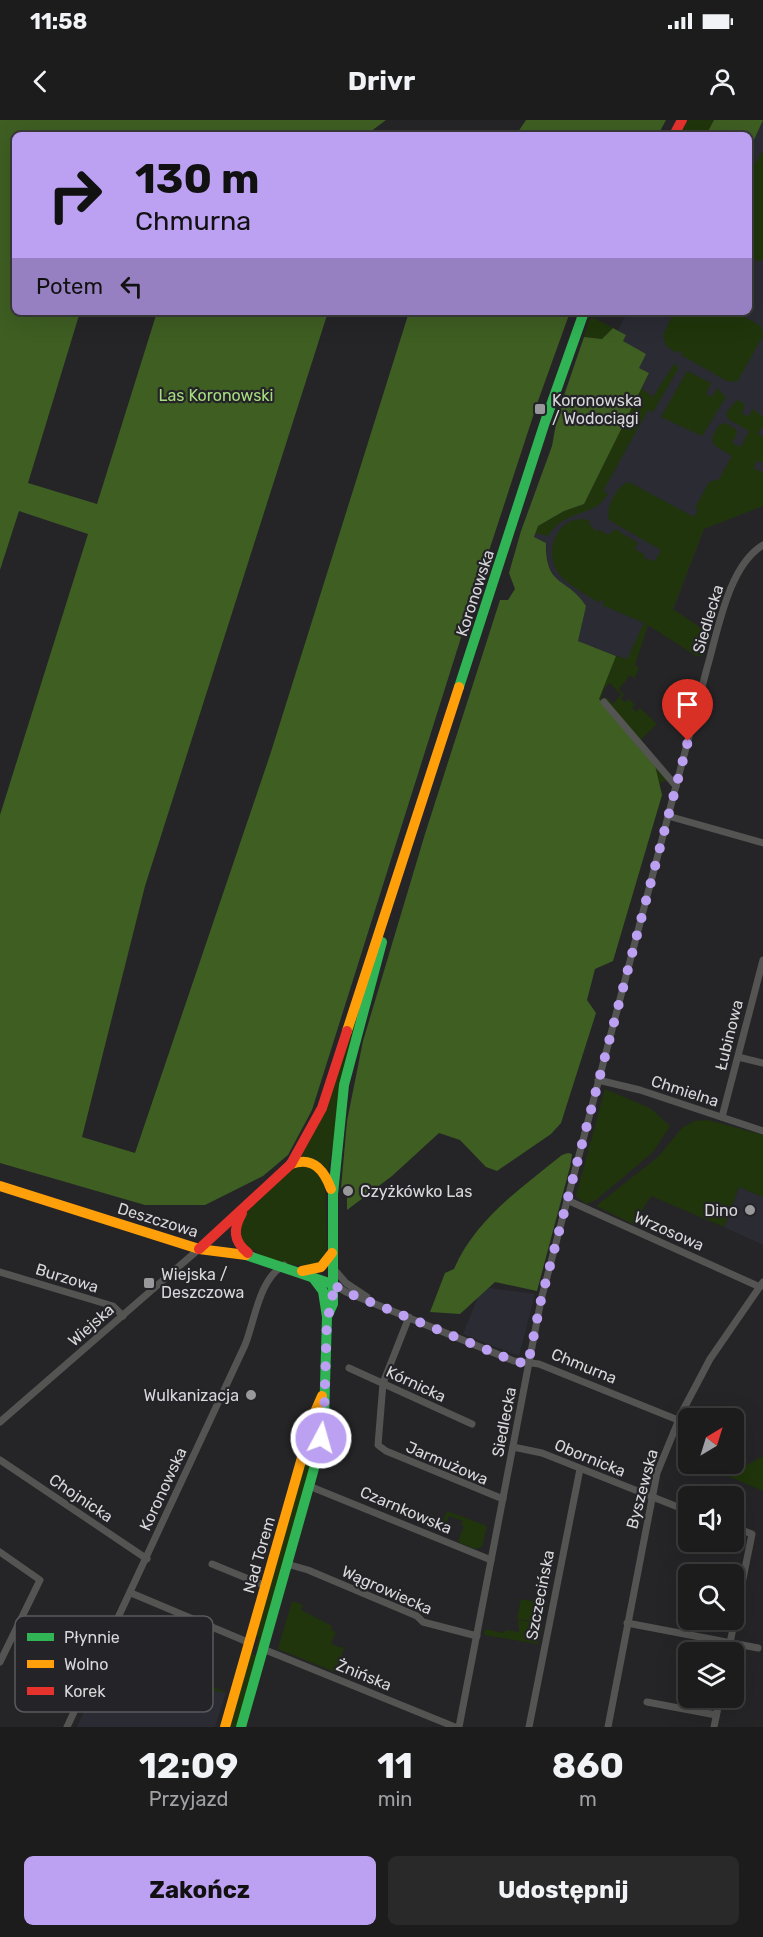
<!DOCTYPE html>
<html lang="pl">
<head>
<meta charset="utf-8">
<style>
  :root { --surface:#1c1c1d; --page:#29292a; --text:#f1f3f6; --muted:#a0a1a4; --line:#3a3a3b; --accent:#bca0f2 }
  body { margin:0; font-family:Rubik,sans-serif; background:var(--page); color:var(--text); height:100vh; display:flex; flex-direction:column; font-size:22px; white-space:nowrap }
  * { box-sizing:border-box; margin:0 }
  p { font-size:20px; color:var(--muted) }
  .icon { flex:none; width:33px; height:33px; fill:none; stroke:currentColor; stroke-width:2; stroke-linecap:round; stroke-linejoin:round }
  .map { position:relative; height:1607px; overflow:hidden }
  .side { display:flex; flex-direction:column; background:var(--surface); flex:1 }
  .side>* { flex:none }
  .hud { position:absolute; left:12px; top:12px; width:740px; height:183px; border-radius:9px; box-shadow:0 6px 24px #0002,0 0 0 2px var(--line); background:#bca0f2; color:#111; overflow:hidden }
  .needle { width:39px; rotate:38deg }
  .controls { position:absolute; left:678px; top:1288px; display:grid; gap:12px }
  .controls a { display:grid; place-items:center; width:66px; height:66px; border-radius:9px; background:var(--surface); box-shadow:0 6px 24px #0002,0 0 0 2px var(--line); font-size:30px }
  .pin { position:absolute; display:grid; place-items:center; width:51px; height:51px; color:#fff; margin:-62px -26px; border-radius:50% 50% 50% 0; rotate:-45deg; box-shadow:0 0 6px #0007 }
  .pin .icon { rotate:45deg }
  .me { position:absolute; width:66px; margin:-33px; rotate:6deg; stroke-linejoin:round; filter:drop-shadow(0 0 4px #0008) }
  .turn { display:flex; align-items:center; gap:21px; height:126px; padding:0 24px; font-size:27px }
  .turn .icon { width:78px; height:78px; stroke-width:2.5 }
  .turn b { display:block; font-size:42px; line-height:51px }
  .then { display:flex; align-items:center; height:57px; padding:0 24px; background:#0003; gap:12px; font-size:22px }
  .eta { display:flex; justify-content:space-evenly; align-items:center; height:102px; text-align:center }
  .eta b { font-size:36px; font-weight:700; line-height:42px }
  .action { display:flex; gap:12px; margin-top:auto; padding:12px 24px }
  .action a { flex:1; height:69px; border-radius:9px; background:var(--accent); color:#111; font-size:24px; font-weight:700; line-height:69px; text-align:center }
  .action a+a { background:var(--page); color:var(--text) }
  .status { display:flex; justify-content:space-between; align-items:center; height:42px; padding:0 30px; background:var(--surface); direction:ltr }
  .status svg { height:16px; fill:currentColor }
  header { display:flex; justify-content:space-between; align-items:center; height:78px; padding:0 24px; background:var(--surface); font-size:27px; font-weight:700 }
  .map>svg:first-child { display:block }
</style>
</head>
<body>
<div class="status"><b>11:58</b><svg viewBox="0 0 49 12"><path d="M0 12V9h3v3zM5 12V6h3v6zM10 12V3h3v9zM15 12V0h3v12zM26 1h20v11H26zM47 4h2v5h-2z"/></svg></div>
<header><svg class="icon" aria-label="back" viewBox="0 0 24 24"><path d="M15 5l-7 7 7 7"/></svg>Drivr<svg class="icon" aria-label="person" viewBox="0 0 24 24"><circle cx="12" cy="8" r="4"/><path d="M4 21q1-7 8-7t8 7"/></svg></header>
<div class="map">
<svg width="763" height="1607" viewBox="0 0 763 1607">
  <rect width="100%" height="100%" fill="#252527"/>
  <g fill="#2b2b34">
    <polygon points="763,0 763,386 704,409 665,512 646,502 628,540 578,521 557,461 548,445 546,423 534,417 538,406 595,357 649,254 638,248 622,221 625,215 618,210 628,192 748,192 749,31"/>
    <polygon points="739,1067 763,1077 763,1125 724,1107"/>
    <polygon points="482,1167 535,1174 519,1236 463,1214"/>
    <polygon points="115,1526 226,1572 215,1607 77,1607"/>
  </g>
  <g fill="#20350b">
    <polygon points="688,0 714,0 706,15 680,15"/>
    <polygon points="763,30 763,138 761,142 749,136 749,54"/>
    <polygon points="674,192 735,192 761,206 763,216 737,262 727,261 681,235 682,232 679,231 677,233 666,226 663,215"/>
    <polygon points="592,197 613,208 602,219 584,217 589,200"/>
    <path d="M674,244H677L678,249L653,292L648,290L603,371L608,374C593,399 567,387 548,416L535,413L538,406L564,391L584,384L641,268L653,277Z"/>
    <polygon points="687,251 711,263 706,274 712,277 717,268 726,277 702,316 661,297"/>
    <path d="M737,280L745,284L742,293L748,297L753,289L763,297V307L757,313L763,317V340L761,343L756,341L754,349L763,352V386L704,409L673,489L711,515L703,536H696L648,505L635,545L639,548L634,559L630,555L619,569L624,575L621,578L625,582L629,579L635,585L632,588L636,592L640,588L657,604L640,620L604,581L606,577L613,584L621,575L610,563L604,568L601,580L668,660L659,663L655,645L599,579L616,536L627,539L644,503L602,485L604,481L600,480L599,483C586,474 564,464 556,449C544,426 562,391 590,401L589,404L597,412L599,409L608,415L615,409L638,423L635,429L645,435L644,438L655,441L661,430L609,400C605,389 617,365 629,362L694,397L698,390L695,388L709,362L719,359L732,336L714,325L712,318L719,305L725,303L736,309L737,313L732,323L741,327L749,311L728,299L726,293Z"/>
    <polygon points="358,890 328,1051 301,1037"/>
    <polygon points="605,969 650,988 670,1006 653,1032 596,1080 586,1084 576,1076"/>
    <polygon points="708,1000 763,1015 763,1077 739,1067 724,1107 651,1076 633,1104 596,1086 659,1036 682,1008 694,1001"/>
    <path d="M301,1044L317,1048L325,1065L327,1126L326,1134L319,1144C293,1150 256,1138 238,1117L244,1095L292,1048Z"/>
    <polygon points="320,1289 317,1321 259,1530 256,1529 259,1517 256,1516"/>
    <polygon points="763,1336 763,1371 728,1356"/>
    <polygon points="447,1391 487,1406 482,1427 475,1429 458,1422 464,1406 461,1405 463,1401 449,1396 442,1413 438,1412"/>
    <polygon points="521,1479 546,1484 542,1503 517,1499"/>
    <polygon points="292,1481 303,1485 301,1490 332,1506 331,1510 336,1512 331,1524 342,1528 345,1526 335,1552 278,1529"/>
    <polygon points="518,1500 535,1503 535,1507 542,1508 538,1524 484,1515 485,1509 503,1513 507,1510 519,1512"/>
    <polygon points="254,1520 252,1534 257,1536 236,1607 230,1607"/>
    <polygon points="167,1548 226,1572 226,1573 185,1565 184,1568 188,1571 174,1565 174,1552 165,1552"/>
  </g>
  <g fill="#3e5e22">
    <polygon points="0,0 386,0 366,15 15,15 15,192 80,192 28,363 97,384 157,192 328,192 145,766 82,1017 135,1033 270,635 409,192 570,192 538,281 470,489 312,990 288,1035 263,1056 205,1085 145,1085 0,1043 0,695 88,414 19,391 0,450"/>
    <polygon points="526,0 666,0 658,15 516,15"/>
    <polygon points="714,0 763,0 749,31 748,15 706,15"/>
    <path d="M613,208L626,215L623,221L646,234L639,248L649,253L584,384L564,391L538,406L534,417L546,423C545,468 568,457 586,486L578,521L616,536L599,579L655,645L662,675L613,841L595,849L587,880L596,893L561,1003L551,1014L497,1051L486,1047L460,1020L439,1013L392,1056L347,1090V1069L341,1068L347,1001L363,921L425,714L500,480H508L515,469L509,453L521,411L552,326L558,293L584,217L602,219Z"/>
    <path d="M568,1033L572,1034L570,1047L537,1171L495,1162L460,1194L430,1192L445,1153L454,1149C475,1100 521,1068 562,1035Z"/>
  </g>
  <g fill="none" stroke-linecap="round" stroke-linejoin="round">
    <g stroke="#545453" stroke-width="7">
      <polyline points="604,582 676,666"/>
      <polyline points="668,696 763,723"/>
      <polyline points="738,937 763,943"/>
      <polyline points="598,960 640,970 763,1011"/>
      <polyline points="722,997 763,840"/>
      <polyline points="567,1080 760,1167"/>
      <polyline points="333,1148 346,1163 367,1177"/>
      <polyline points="0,1152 113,1186 123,1196"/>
      <polyline points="333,1164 346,1172 514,1241 539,1244 678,1300"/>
      <polyline points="409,1197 383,1263 378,1325 386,1331 503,1379"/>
      <polyline points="349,1248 472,1304"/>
      <polyline points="0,1302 199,1129"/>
      <polyline points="513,1327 542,1333 688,1391"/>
      <polyline points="0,1340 147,1439"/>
      <polyline points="309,1366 491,1440"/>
      <polyline points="0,1432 40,1460 0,1542"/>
      <polyline points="212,1444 266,1466"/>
      <polyline points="287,1444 308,1450 417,1496 423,1502 477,1516"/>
      <polyline points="131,1473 250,1523"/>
      <polyline points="627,1503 758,1528"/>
      <polyline points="263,1529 455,1607"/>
      <polyline points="728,1533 752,1414 734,1407"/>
      <polyline points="647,1582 716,1595"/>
      <path d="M67,1607L245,1225C255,1200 259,1159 284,1145"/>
      <path d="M459,1607L541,1180L707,548C718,511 728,446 763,425"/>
      <polyline points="529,1607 580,1349"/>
      <polyline points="608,1607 657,1353 682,1292 710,1239 763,1162"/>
      <polyline points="714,1607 720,1578"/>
    </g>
    <g stroke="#30b455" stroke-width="10">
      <polyline points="459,567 545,302 584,192"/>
      <polyline points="246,1135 332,1164"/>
      <polyline points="314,1159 323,1171 327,1197"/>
      <polyline points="241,1607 317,1338 324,1299 327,1197 333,1184 333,1074 344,965 382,822"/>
    </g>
    <g stroke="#ff9f0a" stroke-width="10">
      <polyline points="347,911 459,567"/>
      <path d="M291,1044C313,1036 324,1050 331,1069"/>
      <polyline points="0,1066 199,1129 246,1135"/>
      <polyline points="302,1151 321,1147 332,1133"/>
      <polyline points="225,1607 315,1292 322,1276"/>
    </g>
    <g stroke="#e5322d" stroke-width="10">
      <polyline points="674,15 682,0"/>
      <path d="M242,1093C233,1109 233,1121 248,1133"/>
      <polyline points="199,1129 291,1044 322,988 347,911"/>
    </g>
  </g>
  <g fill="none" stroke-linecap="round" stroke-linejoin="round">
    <polyline stroke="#bca0f2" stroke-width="10" stroke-dasharray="0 18" points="321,1318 324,1299 327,1197 333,1184 332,1164 346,1172 514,1241 528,1244 541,1180 688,621"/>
  </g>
  <g fill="#99999c" stroke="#242428" stroke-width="2">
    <rect x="534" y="283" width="12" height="12" rx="3"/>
    <circle cx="348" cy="1071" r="6"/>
    <circle cx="750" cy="1090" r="6"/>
    <rect x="143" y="1157" width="12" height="12" rx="3"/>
    <circle cx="251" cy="1275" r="6"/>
  </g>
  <g text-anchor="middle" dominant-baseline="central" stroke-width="4.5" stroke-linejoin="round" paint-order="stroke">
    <g font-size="16" fill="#a7dd7d" stroke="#242428">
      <text x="216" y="275">Las Koronowski</text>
    </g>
    <g font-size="16" fill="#d8d8db" stroke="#242428" text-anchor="start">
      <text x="552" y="280">Koronowska<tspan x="552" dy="18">/ Wodociągi</tspan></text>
      <text x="360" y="1071">Czyżkówko Las</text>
      <text x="738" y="1090" text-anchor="end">Dino</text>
      <text x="161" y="1154">Wiejska /<tspan x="161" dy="18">Deszczowa</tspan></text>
      <text x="239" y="1275" text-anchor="end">Wulkanizacja</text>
    </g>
    <g font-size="16" fill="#d8d8db" stroke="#242428">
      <text transform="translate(475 473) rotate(-72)">Koronowska</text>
      <text transform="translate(708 499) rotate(-73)">Siedlecka</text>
      <text transform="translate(729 915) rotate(-76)">Łubinowa</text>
      <text transform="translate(685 971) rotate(18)">Chmielna</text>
      <text transform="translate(158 1100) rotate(17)">Deszczowa</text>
      <text transform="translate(669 1111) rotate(24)">Wrzosowa</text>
      <text transform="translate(67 1158) rotate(17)">Burzowa</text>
      <text transform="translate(91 1205) rotate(-41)">Wiejska</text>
      <text transform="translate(584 1246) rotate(22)">Chmurna</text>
      <text transform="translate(416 1264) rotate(25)">Kórnicka</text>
      <text transform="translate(504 1302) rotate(-79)">Siedlecka</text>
      <text transform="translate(590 1338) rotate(22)">Obornicka</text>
      <text transform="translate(447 1343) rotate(23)">Jarmużowa</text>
      <text transform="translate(163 1369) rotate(-65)">Koronowska</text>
      <text transform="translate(642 1369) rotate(-75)">Byszewska</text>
      <text transform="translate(81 1378) rotate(34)">Chojnicka</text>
      <text transform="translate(406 1390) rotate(23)">Czarnkowska</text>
      <text transform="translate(259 1435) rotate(-74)">Nad Torem</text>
      <text transform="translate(387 1470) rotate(24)">Wągrowiecka</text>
      <text transform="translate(540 1475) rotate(-79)">Szczecińska</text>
      <text transform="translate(364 1555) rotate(22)">Żnińska</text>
    </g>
  </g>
  <rect x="15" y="1496" width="198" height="96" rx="9" fill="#242428" stroke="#5a5a5e" stroke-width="1.5"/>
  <rect x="27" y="1513" width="27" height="8" fill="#30b455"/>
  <rect x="27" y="1540" width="27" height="8" fill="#ff9f0a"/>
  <rect x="27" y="1567" width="27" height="8" fill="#e5322d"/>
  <g font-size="16" fill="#d8d8db">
    <text x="64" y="1523">Płynnie</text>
    <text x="64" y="1550">Wolno</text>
    <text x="64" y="1577">Korek</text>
  </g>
</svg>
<div class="controls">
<a><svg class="needle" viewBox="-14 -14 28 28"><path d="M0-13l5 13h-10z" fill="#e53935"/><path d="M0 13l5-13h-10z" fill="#a0a1a4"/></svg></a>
<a><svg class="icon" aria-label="sound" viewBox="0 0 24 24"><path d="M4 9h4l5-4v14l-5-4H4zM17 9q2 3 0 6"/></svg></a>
<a><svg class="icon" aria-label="search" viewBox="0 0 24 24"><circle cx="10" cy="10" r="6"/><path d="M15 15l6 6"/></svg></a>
<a><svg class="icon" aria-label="layers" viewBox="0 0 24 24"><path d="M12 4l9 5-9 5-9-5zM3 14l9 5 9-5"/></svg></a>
</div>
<div class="pin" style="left:688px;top:621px;background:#d93025"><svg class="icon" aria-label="arrive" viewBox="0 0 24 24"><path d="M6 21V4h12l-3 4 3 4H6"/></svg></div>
<svg class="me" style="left:321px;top:1318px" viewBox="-20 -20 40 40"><circle r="17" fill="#bca0f2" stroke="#fff" stroke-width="3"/><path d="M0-11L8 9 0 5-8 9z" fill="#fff"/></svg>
<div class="hud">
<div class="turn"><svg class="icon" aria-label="right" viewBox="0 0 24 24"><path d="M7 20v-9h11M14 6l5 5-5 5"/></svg><div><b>130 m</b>Chmurna</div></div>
<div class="then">Potem<svg class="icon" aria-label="left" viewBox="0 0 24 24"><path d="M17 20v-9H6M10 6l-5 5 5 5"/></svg></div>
</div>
</div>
<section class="side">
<div class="eta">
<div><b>12:09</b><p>Przyjazd</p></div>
<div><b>11</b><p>min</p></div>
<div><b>860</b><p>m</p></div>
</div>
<div class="action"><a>Zakończ</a><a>Udostępnij</a></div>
</section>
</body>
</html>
